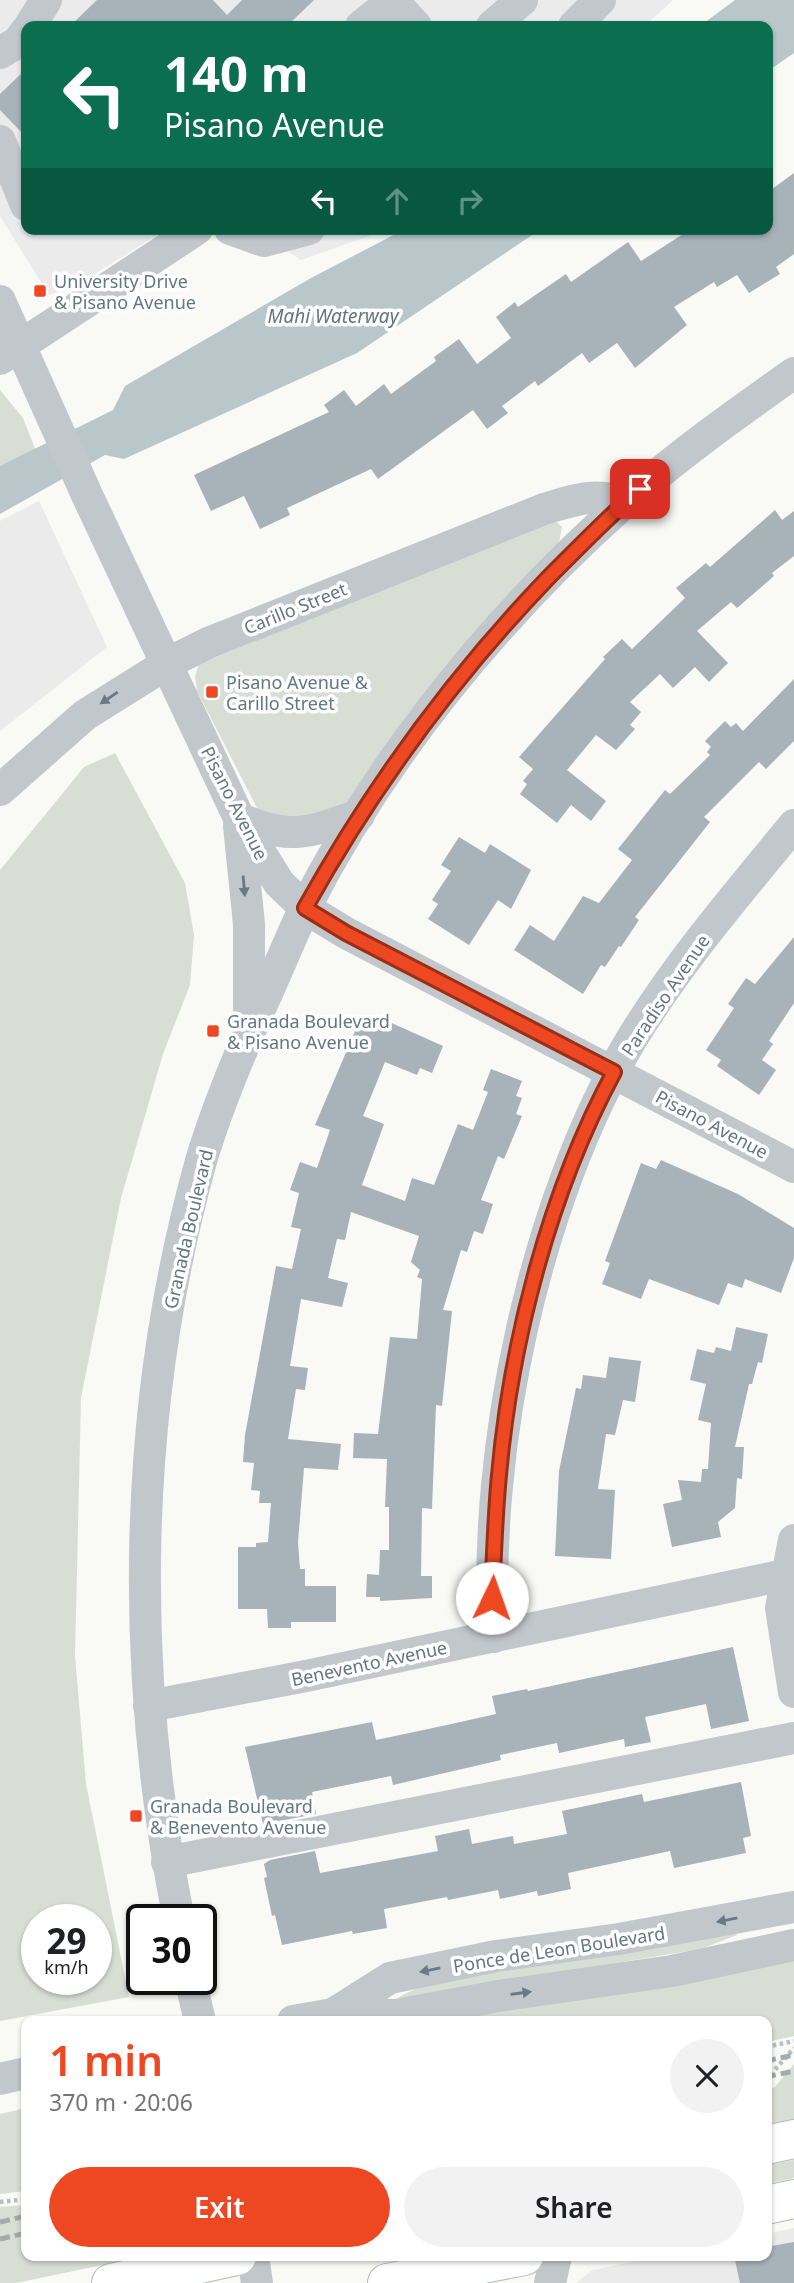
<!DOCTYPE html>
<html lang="en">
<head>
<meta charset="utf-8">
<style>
  :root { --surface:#fff; --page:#f2f2f2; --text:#202124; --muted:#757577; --accent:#ee4822 }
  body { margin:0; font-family:"Noto Sans",sans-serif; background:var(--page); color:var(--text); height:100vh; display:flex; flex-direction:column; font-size:26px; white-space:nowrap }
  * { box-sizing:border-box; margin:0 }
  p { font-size:23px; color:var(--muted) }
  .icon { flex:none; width:38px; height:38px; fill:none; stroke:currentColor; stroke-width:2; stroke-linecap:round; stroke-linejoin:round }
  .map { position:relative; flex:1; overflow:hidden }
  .details { position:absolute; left:21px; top:2016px; width:751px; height:245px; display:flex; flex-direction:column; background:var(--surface); border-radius:14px; box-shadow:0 2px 5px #0004 }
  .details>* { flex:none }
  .hud { position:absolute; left:21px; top:21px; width:752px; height:214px; border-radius:14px; box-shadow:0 2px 5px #0004; background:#0b6e4f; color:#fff; overflow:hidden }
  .speed { position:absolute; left:21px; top:1904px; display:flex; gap:14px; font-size:35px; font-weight:700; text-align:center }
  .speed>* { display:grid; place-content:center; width:91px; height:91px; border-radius:50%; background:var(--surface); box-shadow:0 2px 5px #0004; line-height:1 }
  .speed small { font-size:18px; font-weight:400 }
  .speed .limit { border:4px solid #111; border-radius:10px; background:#fff; color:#111 }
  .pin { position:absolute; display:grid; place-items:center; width:60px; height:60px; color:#fff; margin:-30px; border-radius:14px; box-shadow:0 4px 10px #0006 }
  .me { position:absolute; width:77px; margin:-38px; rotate:3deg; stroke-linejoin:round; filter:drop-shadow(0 0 5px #0008) }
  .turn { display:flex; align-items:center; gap:24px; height:147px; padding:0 28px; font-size:32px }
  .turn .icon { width:91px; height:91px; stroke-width:2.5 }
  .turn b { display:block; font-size:49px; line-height:60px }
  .lanes { display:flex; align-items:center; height:66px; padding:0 28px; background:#0003; justify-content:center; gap:35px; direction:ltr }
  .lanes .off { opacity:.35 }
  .round { display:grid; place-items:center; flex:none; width:74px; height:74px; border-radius:37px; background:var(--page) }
  .overview { display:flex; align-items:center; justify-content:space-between; height:119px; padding:0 28px }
  h1 { font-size:42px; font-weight:600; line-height:52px; color:var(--accent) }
  .primary-button { display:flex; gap:14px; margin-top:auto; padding:14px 28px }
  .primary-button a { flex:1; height:80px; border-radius:42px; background:var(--accent); color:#fff; font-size:28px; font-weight:600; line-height:80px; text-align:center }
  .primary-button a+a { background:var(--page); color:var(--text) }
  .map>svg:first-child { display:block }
</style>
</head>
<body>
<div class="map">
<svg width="794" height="2283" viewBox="0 0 794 2283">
  <rect width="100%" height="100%" fill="#f9f9f6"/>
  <g fill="#eaebea">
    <polygon points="0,0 673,0 645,26 26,26 26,229 167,229 75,286 49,295 0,216"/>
    <polygon points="255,229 389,229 301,260"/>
    <polygon points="39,501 107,647 0,731 0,521"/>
    <polygon points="794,2228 794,2283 576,2283 592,2270 660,2256 766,2256 767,2234"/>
  </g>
  <g fill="#d9ded5" fill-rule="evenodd">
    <polygon points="0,390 23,418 36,451 0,466"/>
    <path d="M554,520L562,527L559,543L347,805C319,814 283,829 257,808L197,691L195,676L199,664Z"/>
    <path d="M115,753L185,883L194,935L190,985L163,1054L121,1198L81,1398L75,1656L86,1784L129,1997L0,2021V870L84,767ZM37,1920H96V1979H37Z"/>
    <path d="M736,1932L737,1935L701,1949L397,1999C426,1974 575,1960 620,1954C659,1948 697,1940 736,1932Z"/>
    <polygon points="794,1959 794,2036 767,2042 766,2021 444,2021"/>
    <polygon points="794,2064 794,2121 767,2127 766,2091 775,2087"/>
    <polygon points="26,2108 26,2191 0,2194 0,2114"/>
    <polygon points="794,2160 794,2178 767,2184 767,2165"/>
    <polygon points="26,2205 26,2256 146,2256 16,2283 0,2283 0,2207"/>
  </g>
  <g fill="#b9c7ca">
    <polygon points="735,0 794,0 794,53 768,71 768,26 700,26"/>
    <polygon points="405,229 541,229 357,353 124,459 105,455 0,514 0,466 113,410 125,386 311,278"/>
  </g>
  <g fill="#a8b2b9">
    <polygon points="97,0 213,0 227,15 242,0 314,0 287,26 70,26"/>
    <polygon points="26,69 26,137 0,110 0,94"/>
    <polygon points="794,173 794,254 776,267 780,274 749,293 737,275 717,287 714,282 674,307 687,325 635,368 617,343 589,363 582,353 538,386 535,381 502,406 508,413 487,429 473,410 378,479 371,469 287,508 290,515 260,529 244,496 211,511 194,475 329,412 324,405 344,390 356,406 384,384 391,394 436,361 434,357 459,339 477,364 511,338 496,317 515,302 518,307 566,274 571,282 628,242 641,261 691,229 768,229 768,192"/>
    <polygon points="775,510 782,520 794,511 794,556 772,573 774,576 737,608 731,602 697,631 728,663 709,682 695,667 673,688 660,674 630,702 641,712 630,725 635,729 616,750 596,735 567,770 606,801 591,821 571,805 557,823 520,794 527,784 523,781 533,769 519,757 605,659 603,657 622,639 632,649 685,598 676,588 706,563 710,567"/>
    <polygon points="794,679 794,741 766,769 759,762 704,817 710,822 635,917 639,920 621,947 619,946 605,967 601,965 583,994 514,950 530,925 554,941 583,896 599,903 632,860 618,849 665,790 670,794 710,755 707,752 711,747 705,741 725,721 731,727 736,723 743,731"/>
    <polygon points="459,837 485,853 490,844 531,870 511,909 498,900 469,945 428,919 438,904 432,900 451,871 441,865"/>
    <polygon points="794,937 794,1003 769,1041 773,1044 762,1060 776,1070 759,1095 717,1066 721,1060 706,1050 734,1008 728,1004 746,978 755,984"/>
    <polygon points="362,1015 384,1024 385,1020 443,1046 432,1073 420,1068 417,1075 385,1062 363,1116 384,1124 362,1185 405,1201 412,1178 434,1185 458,1124 473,1130 488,1092 483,1090 491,1069 522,1081 516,1096 522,1098 516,1114 522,1116 504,1159 498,1156 481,1200 493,1204 483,1234 474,1231 467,1252 461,1250 443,1310 452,1311 442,1406 436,1405 432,1509 422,1508 421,1576 432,1576 432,1598 380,1601 380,1597 366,1597 367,1574 379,1575 380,1550 389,1550 389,1507 385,1507 387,1459 353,1458 354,1433 378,1434 390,1337 417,1339 422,1279 417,1277 420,1270 411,1262 419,1236 351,1212 345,1240 337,1239 328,1278 348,1283 342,1307 301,1299 290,1366 308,1368 305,1390 296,1389 288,1439 341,1444 338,1470 304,1468 298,1542 300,1569 305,1569 305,1586 336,1586 336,1622 291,1622 291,1628 268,1628 267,1609 238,1609 238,1547 256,1547 256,1543 268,1542 271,1503 259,1503 260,1491 251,1490 254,1463 243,1462 245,1435 276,1266 292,1269 301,1229 291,1227 299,1193 290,1190 300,1162 317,1168 330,1130 315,1125"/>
    <polygon points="661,1160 738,1194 794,1228 794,1258 781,1293 745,1279 742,1288 728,1283 719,1305 649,1279 641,1299 602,1284 610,1263 605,1261 641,1163 656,1169"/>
    <polygon points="736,1327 768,1334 762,1363 758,1362 752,1384 749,1384 735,1447 744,1447 742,1479 737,1478 735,1508 718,1522 721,1537 672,1547 663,1504 682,1500 678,1480 701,1482 702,1469 708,1469 711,1423 698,1420 706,1384 690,1380 697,1349 714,1353 716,1347 731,1351"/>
    <polygon points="609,1357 641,1361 635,1402 623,1400 615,1435 606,1434 598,1489 615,1490 611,1559 555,1556 559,1471 576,1388 581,1389 583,1375 606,1378"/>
    <polygon points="733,1647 749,1721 711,1729 706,1704 645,1717 651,1742 625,1747 624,1739 559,1753 557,1743 500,1755 501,1760 393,1785 391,1776 312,1792 316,1814 263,1824 245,1747 372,1722 376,1740 447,1725 496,1714 492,1696 527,1689 528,1691"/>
    <polygon points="741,1782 751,1836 743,1838 746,1853 674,1868 670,1851 568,1873 571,1889 538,1896 537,1891 500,1899 498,1890 448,1900 447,1897 384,1909 387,1928 353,1934 352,1931 282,1945 275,1915 272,1916 264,1878 267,1877 264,1864 270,1860 315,1851 320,1873 438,1851 435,1836 469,1829 472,1844 513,1836 514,1844 567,1834 562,1811 642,1794 644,1802"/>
    <polygon points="794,2242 794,2283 740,2283 734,2256 766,2256 766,2247"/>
  </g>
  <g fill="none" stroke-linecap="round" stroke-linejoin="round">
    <defs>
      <g id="highway">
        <polyline points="766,2145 794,2139"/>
        <polyline points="766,2205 794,2199"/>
        <polyline points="111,2283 237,2256"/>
        <polyline points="387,2283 524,2256"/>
      </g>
    </defs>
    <use href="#highway" stroke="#b5babd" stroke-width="40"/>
    <g stroke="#babec1" stroke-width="4.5" stroke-dasharray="3.5 3.5" stroke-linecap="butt">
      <polyline points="766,2047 794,2041"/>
      <polyline points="766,2080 794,2048"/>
      <polyline points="0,2202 26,2199"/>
      <polyline points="701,2258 711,2256"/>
    </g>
    <g stroke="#c2c7cb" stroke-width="32">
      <polyline points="393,1 416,26"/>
      <polyline points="30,26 46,0"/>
      <polyline points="361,26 394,0"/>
      <polyline points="492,26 522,0"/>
      <polyline points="574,26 600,0"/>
      <polyline points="0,53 18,42 26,31"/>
      <polyline points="0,141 26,205"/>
      <polyline points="230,229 264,241 309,229"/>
      <polyline points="0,301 87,495 239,818 279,883 305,908 346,933 794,1167"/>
      <polyline points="0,359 197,229"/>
      <path d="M0,790L85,715L168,663L208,643L544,509C571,501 597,491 624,503"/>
      <path d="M239,818C289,841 308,833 359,815"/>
      <polyline points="239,826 249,924 249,1019"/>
      <polyline points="794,1540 781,1608 794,1692"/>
      <path d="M494,1637C482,1450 535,1201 631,1040C678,963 737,894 794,825"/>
      <polyline points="149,1706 306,1676 794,1573"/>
      <polyline points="167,1862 794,1738"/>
      <path d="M179,1920C129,1669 132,1408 201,1161C217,1107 239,1055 262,1004C277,972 290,938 306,906C384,754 497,616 624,503C678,455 736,414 794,373"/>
      <polyline points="190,1979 200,2021"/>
      <polyline points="333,2014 390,1978 496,1956 619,1939 794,1907"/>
      <polyline points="293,2021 333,2014 396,2015 498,1996 672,1971 794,1945"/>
      <polyline points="0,2079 26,2073"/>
      <polyline points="253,2256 257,2283"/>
      <polyline points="550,2283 556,2256"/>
    </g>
    <use href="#highway" stroke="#fff" stroke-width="38"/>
    <g stroke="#a3abb1" stroke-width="5" stroke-dasharray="10 5" stroke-linecap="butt">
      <polyline points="766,2061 794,2055"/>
      <polyline points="766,2077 794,2071"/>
      <polyline points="0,2222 26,2216"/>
      <polyline points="0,2239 26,2233"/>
    </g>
  </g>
  <defs><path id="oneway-solid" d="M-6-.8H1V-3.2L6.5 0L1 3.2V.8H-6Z" transform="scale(1.75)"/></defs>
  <g fill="#677a87">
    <use href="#oneway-solid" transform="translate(109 698) rotate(146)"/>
    <use href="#oneway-solid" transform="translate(244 886) rotate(85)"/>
    <use href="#oneway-solid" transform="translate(727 1920) rotate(169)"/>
    <use href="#oneway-solid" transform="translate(430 1970) rotate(169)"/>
    <use href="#oneway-solid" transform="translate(521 1993) rotate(-8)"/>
  </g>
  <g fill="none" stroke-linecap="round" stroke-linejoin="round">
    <defs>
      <path id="route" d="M492,1598C494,1557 495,1516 499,1475C511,1340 550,1191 614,1072L346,933L305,908C373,786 452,678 548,578C578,548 608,517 640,489"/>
    </defs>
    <use href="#route" stroke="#9b2f16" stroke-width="18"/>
    <use href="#route" stroke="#ee4822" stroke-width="12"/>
  </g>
  <g fill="#ee4822" stroke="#fff" stroke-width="2.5">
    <rect x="33" y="284" width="14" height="14" rx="3.5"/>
    <rect x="205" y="685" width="14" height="14" rx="3.5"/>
    <rect x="206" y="1024" width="14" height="14" rx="3.5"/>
    <rect x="129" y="1809" width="14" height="14" rx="3.5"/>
  </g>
  <g text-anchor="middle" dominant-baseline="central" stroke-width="7" stroke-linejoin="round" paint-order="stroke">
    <g font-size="18" fill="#627683" stroke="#fff" text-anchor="start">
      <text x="54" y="281">University Drive<tspan x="54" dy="21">&amp; Pisano Avenue</tspan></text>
      <text x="226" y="682">Pisano Avenue &amp;<tspan x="226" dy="21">Carillo Street</tspan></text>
      <text x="227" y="1021">Granada Boulevard<tspan x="227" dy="21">&amp; Pisano Avenue</tspan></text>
      <text x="150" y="1806">Granada Boulevard<tspan x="150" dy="21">&amp; Benevento Avenue</tspan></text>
    </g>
    <g font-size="18" fill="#627683" stroke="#fff">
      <text transform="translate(295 608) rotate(-22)">Carillo Street</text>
      <text transform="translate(235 803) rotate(63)">Pisano Avenue</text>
      <text transform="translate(665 995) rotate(-56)">Paradiso Avenue</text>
      <text transform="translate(712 1124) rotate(28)">Pisano Avenue</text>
      <text transform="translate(188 1229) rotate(-77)">Granada Boulevard</text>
      <text transform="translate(369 1663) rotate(-12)">Benevento Avenue</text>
      <text transform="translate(559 1949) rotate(-9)">Ponce de Leon Boulevard</text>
    </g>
    <g font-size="19" font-style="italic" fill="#5e767d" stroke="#fff">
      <text x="333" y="316">Mahi Waterway</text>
    </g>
  </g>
</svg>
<div class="speed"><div>29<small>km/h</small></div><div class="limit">30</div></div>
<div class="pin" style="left:640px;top:489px;background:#d93025"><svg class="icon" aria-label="arrive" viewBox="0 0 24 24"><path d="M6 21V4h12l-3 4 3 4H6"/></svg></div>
<svg class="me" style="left:492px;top:1598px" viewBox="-20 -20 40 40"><circle r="19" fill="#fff"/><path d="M0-13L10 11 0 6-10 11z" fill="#ee4822"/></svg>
<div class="hud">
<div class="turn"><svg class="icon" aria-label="left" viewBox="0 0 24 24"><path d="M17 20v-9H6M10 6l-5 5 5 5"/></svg><div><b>140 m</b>Pisano Avenue</div></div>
<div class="lanes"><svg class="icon" aria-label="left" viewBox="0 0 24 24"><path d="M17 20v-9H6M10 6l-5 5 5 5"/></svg><svg class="icon off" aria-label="ahead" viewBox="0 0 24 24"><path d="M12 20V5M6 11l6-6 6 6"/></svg><svg class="icon off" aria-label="right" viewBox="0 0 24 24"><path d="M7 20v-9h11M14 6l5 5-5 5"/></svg></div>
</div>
<section class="details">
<div class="overview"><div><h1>1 min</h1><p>370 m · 20:06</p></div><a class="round"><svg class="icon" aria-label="close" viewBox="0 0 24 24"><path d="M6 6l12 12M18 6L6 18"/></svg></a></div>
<div class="primary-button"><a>Exit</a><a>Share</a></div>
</section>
</div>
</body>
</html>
